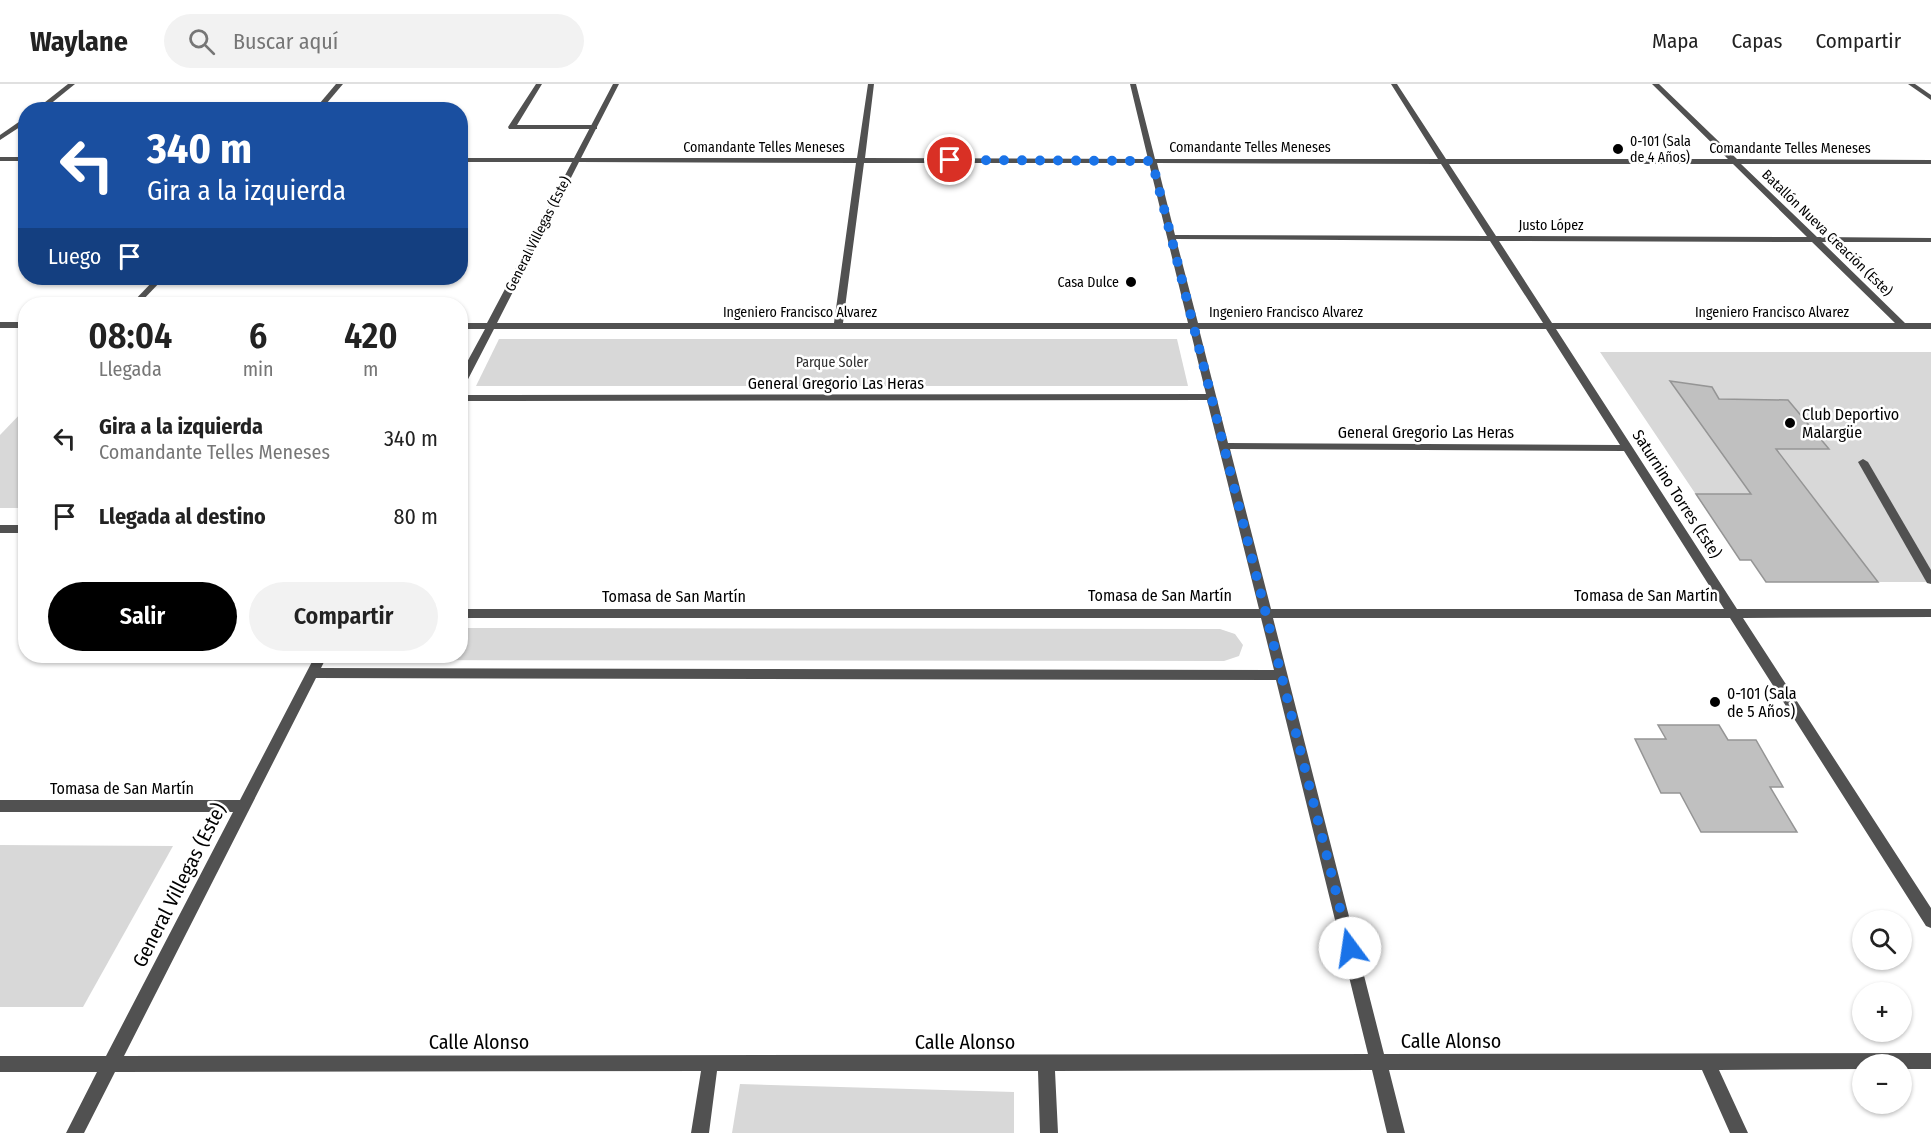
<!DOCTYPE html>
<html lang="es">
<head>
<meta charset="utf-8">
<style>
  :root { --surface:#fff; --page:#f2f2f2; --text:#222; --muted:#767676; --line:#e0e0e0; --accent:#000 }
  body { margin:0; font-family:"Fira Sans Condensed",sans-serif; background:var(--page); color:var(--text); height:100vh; display:flex; flex-direction:column; font-size:22px; white-space:nowrap }
  * { box-sizing:border-box; margin:0 }
  p { font-size:20px; color:var(--muted) }
  .icon { flex:none; width:33px; height:33px; fill:none; stroke:currentColor; stroke-width:2; stroke-linecap:round; stroke-linejoin:round }
  .map { position:relative; flex:1; overflow:hidden }
  .sheet { position:absolute; left:18px; top:213px; width:450px; height:366px; display:flex; flex-direction:column; background:var(--surface); border-radius:24px; box-shadow:0 2px 4px #0004 }
  .sheet>* { flex:none }
  .hud { position:absolute; left:18px; top:18px; width:450px; height:183px; border-radius:24px; box-shadow:0 2px 4px #0004; background:#1a4fa0; color:#fff; overflow:hidden }
  .fabs { position:absolute; left:1852px; top:826px; display:grid; gap:12px }
  .fabs a { display:grid; place-items:center; width:60px; height:60px; border-radius:50%; background:var(--surface); box-shadow:0 2px 4px #0004; font-size:30px }
  .pin { position:absolute; display:grid; place-items:center; width:51px; height:51px; color:#fff; margin:-26px; border:3px solid #fff; border-radius:50%; box-shadow:0 2px 6px #0007 }
  .me { position:absolute; width:66px; margin:-33px; rotate:346deg; stroke-linejoin:round; filter:drop-shadow(0 0 4px #0008) }
  .turn { display:flex; align-items:center; gap:21px; height:126px; padding:0 30px; font-size:27px }
  .turn .icon { width:78px; height:78px; stroke-width:2.5 }
  .turn b { display:block; font-size:42px; line-height:51px }
  .then { display:flex; align-items:center; height:57px; padding:0 30px; background:#0003; gap:12px; font-size:22px }
  .eta { display:flex; justify-content:space-evenly; align-items:center; height:102px; text-align:center }
  .eta b { font-size:36px; font-weight:600; line-height:42px }
  .cta { display:flex; gap:12px; margin-top:auto; padding:12px 30px }
  .cta a { flex:1; height:69px; border-radius:36px; background:var(--accent); color:#fff; font-size:24px; font-weight:600; line-height:69px; text-align:center }
  .cta a+a { background:var(--page); color:var(--text) }
  ul { padding:0; list-style:none }
  li { display:flex; align-items:center; gap:18px; height:78px; padding:0 30px }
  li div { flex:1 }
  li b { display:block; font-size:22px }
  li em { font-style:normal }
  header { display:flex; align-items:center; gap:36px; box-sizing:border-box; height:84px; padding:0 30px; background:var(--surface); border-bottom:2px solid var(--line) }
  header strong { font-size:28px }
  nav { display:flex; gap:33px; margin-inline-start:auto; font-size:21px }
  .search { width:420px; height:54px; background:var(--page); display:flex; align-items:center; gap:15px; box-sizing:border-box; padding:0 21px; border-radius:33px; color:var(--muted); font-size:22px }
  .map>svg:first-child { display:block }
</style>
</head>
<body>
<header>
<strong>Waylane</strong>
<div class="search"><svg class="icon" aria-label="search" viewBox="0 0 24 24"><circle cx="10" cy="10" r="6"/><path d="M15 15l6 6"/></svg>Buscar aquí</div>
<nav><a>Mapa</a><a>Capas</a><a>Compartir</a></nav>
</header>
<div class="map">
<svg width="1931" height="1049" viewBox="0 0 1931 1049">
  <rect width="100%" height="100%" fill="#fff"/>
  <g fill="#d8d8d8">
    <polygon points="499,255 1177,255 1188,302 476,302"/>
    <polygon points="1600,268 1931,268 1931,498 1766,498 1752,476 1740,476"/>
    <polygon points="25,325 25,424 0,424 0,351"/>
    <polygon points="461,544 1220,545 1235,550 1243,561 1239,572 1224,577 357,576 346,572 460,572"/>
    <polygon points="0,761 173,762 83,923 0,923"/>
    <polygon points="740,1000 1014,1008 1014,1049 732,1049"/>
  </g>
  <g fill="#c0c0c0" stroke="#959595" stroke-width="1.5">
    <polygon points="1670,297 1712,303 1719,315 1788,316 1829,365 1776,365 1878,498 1766,498 1751,476 1740,476 1696,410 1751,410"/>
    <polygon points="1658,641 1719,641 1728,656 1756,656 1783,703 1770,703 1797,748 1701,748 1680,709 1661,709 1635,655 1666,655"/>
  </g>
  <g fill="none" stroke-linecap="round" stroke-linejoin="round">
    <g fill="#515151" fill-rule="evenodd">
      <polygon points="536,0 542,0 517,41 597,41 597,45 509,45 508,43"/>
      <polygon points="1863,375 1868,378 1931,486 1931,500 1927,499 1858,378"/>
    </g>
    <g fill="#515151" fill-rule="evenodd">
      <polygon points="68,0 75,0 43,26 35,26"/>
      <polygon points="336,0 343,0 321,26 314,26"/>
      <path d="M613,0H619L581,74H857L868,0H874L865,74L1148,75L1130,0H1136L1155,75H1438L1391,0H1397L1446,75H1728L1652,0H1659L1737,75L1931,76V80H1741L1817,153L1931,154V158H1822L1905,239H1931V245H1556L1737,525H1931V533L1743,534L1931,824V844L1926,842L1730,534H1273L1384,970L1931,969V985H1902V981H1863V985L1719,986L1748,1049H1730L1702,986H1389L1405,1049H1387L1372,986L1055,987L1058,1049H1040L1038,987H717L709,1049H691L701,987L115,988L84,1049H66L97,988H0V972H106L233,728H0V716H240L315,572H327L321,584L1274,586L1261,534H460V525H1259L1207,316L460,317V311L1206,310L1190,245H494L465,301L460,304V291L485,245H460V239H487L572,78H460V74H574ZM579,78L856,79L834,239H497ZM864,79H1149L1188,239H843ZM1157,79L1441,80L1487,152L1175,151ZM1449,80H1733L1807,153L1496,152ZM1176,155L1490,157L1543,239H1198ZM1499,157L1812,158L1895,239H1552ZM1199,245H1546L1620,361L1228,359ZM1230,365L1624,367L1724,525H1271ZM316,594L1276,596L1368,970L124,972Z"/>
      <polygon points="1908,0 1915,0 1931,11 1931,16"/>
      <polygon points="26,33 26,39 0,56 0,51"/>
      <rect x="0" y="73" width="26" height="4"/>
      <polygon points="156,194 164,194 139,220 131,220"/>
      <rect x="0" y="238" width="26" height="6"/>
      <rect x="0" y="441" width="26" height="8"/>
    </g>
  </g>
  <g fill="none" stroke-linecap="round" stroke-linejoin="round">
    <polyline stroke="#1a73e8" stroke-width="10" stroke-dasharray="0 18" points="950,76 1152,77 1350,864"/>
  </g>
  <g fill="#000" stroke="#fff" stroke-width="2">
    <circle cx="1618" cy="65" r="6"/>
    <circle cx="1131" cy="198" r="6"/>
    <circle cx="1790" cy="339" r="6"/>
    <circle cx="1715" cy="618" r="6"/>
  </g>
  <g text-anchor="middle" dominant-baseline="central" stroke-width="5" stroke-linejoin="round" paint-order="stroke">
    <g font-size="14" fill="#000" stroke="#fff" text-anchor="start">
      <text x="1630" y="57">0-101 (Sala<tspan x="1630" dy="16">de 4 Años)</tspan></text>
      <text x="1119" y="198" text-anchor="end">Casa Dulce</text>
    </g>
    <g font-size="14" fill="#000" stroke="#fff">
      <text x="764" y="63">Comandante Telles Meneses</text>
      <text x="1250" y="63">Comandante Telles Meneses</text>
      <text x="1790" y="64">Comandante Telles Meneses</text>
      <text x="1551" y="141">Justo López</text>
      <text transform="translate(1827 149) rotate(44)">Batallón Nueva Creación (Este)</text>
      <text transform="translate(538 150) rotate(-63)">General Villegas (Este)</text>
      <text x="800" y="228">Ingeniero Francisco Alvarez</text>
      <text x="1286" y="228">Ingeniero Francisco Alvarez</text>
      <text x="1772" y="228">Ingeniero Francisco Alvarez</text>
    </g>
    <g font-size="14" fill="#2f2f2f" stroke="#fff">
      <text x="832" y="278">Parque Soler</text>
    </g>
    <g font-size="16" fill="#000" stroke="#fff">
      <text x="836" y="299">General Gregorio Las Heras</text>
      <text x="1426" y="348">General Gregorio Las Heras</text>
      <text transform="translate(1677 410) rotate(57)">Saturnino Torres (Este)</text>
      <text x="1160" y="511">Tomasa de San Martín</text>
      <text x="1646" y="511">Tomasa de San Martín</text>
      <text x="674" y="512">Tomasa de San Martín</text>
      <text x="122" y="704">Tomasa de San Martín</text>
    </g>
    <g font-size="16" fill="#000" stroke="#fff" text-anchor="start">
      <text x="1802" y="330">Club Deportivo<tspan x="1802" dy="18">Malargüe</tspan></text>
      <text x="1727" y="609">0-101 (Sala<tspan x="1727" dy="18">de 5 Años)</tspan></text>
    </g>
    <g font-size="20" fill="#000" stroke="#fff">
      <text transform="translate(179 801) rotate(-63)">General Villegas (Este)</text>
      <text x="1451" y="957">Calle Alonso</text>
      <text x="479" y="958">Calle Alonso</text>
      <text x="965" y="958">Calle Alonso</text>
    </g>
  </g>
</svg>
<div class="fabs">
<a><svg class="icon" aria-label="search" viewBox="0 0 24 24"><circle cx="10" cy="10" r="6"/><path d="M15 15l6 6"/></svg></a>
<a>+</a>
<a>−</a>
</div>
<div class="pin" style="left:950px;top:76px;background:#d93025"><svg class="icon" aria-label="arrive" viewBox="0 0 24 24"><path d="M6 21V4h12l-3 4 3 4H6"/></svg></div>
<svg class="me" style="left:1350px;top:864px" viewBox="-20 -20 40 40"><circle r="19" fill="#fff"/><path d="M0-13L10 11 0 6-10 11z" fill="#1a73e8"/></svg>
<div class="hud">
<div class="turn"><svg class="icon" aria-label="left" viewBox="0 0 24 24"><path d="M17 20v-9H6M10 6l-5 5 5 5"/></svg><div><b>340 m</b>Gira a la izquierda</div></div>
<div class="then">Luego<svg class="icon" aria-label="arrive" viewBox="0 0 24 24"><path d="M6 21V4h12l-3 4 3 4H6"/></svg></div>
</div>
<section class="sheet">
<div class="eta">
<div><b>08:04</b><p>Llegada</p></div>
<div><b>6</b><p>min</p></div>
<div><b>420</b><p>m</p></div>
</div>
<ul>
<li><svg class="icon" aria-label="left" viewBox="0 0 24 24"><path d="M17 20v-9H6M10 6l-5 5 5 5"/></svg><div><b>Gira a la izquierda</b><p>Comandante Telles Meneses</p></div><em>340 m</em></li>
<li><svg class="icon" aria-label="arrive" viewBox="0 0 24 24"><path d="M6 21V4h12l-3 4 3 4H6"/></svg><div><b>Llegada al destino</b></div><em>80 m</em></li>
</ul>
<div class="cta"><a>Salir</a><a>Compartir</a></div>
</section>
</div>
</body>
</html>
